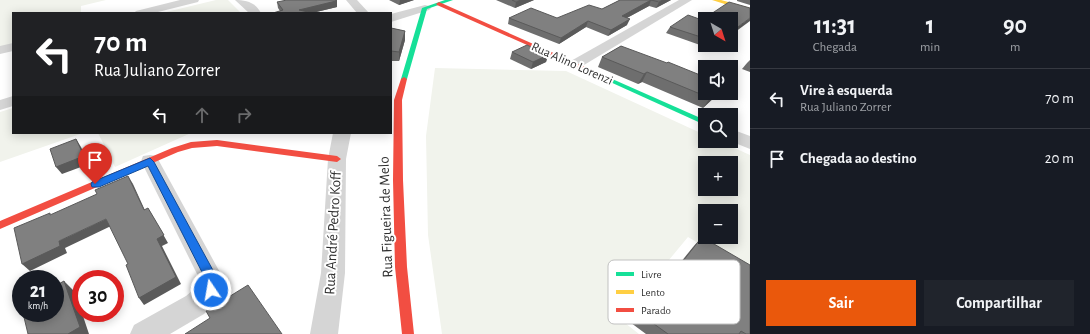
<!DOCTYPE html>
<html lang="pt">
<head>
<meta charset="utf-8">
<style>
  :root { --surface:#171b24; --page:#20242c; --text:#f1f3f6; --muted:#9ea1a6; --line:#363941; --accent:#ea580c }
  body { margin:0; font-family:"Alegreya Sans",sans-serif; background:var(--page); color:var(--text); height:100vh; display:flex; flex-direction:column; font-size:15px; white-space:nowrap }
  * { box-sizing:border-box; margin:0 }
  p { font-size:13px; color:var(--muted) }
  .icon { flex:none; width:22px; height:22px; fill:none; stroke:currentColor; stroke-width:2; stroke-linecap:round; stroke-linejoin:round }
  .map { position:relative; flex:1; overflow:hidden }
  .sheet { display:flex; flex-direction:column; background:var(--surface); width:340px }
  .sheet>* { flex:none }
  .banner { position:absolute; left:12px; top:12px; width:380px; height:122px; border-radius:0px; box-shadow:0 2px 10px #0003; background:#202124; color:#fff; overflow:hidden }
  .needle { width:26px; rotate:141deg }
  .tools { position:absolute; left:698px; top:12px; display:grid; gap:8px }
  .tools a { display:grid; place-items:center; width:40px; height:40px; border-radius:0px; background:var(--surface); box-shadow:0 2px 10px #0003; font-size:20px }
  .speed { position:absolute; left:12px; top:270px; display:flex; gap:8px; font-size:20px; font-weight:700; text-align:center }
  .speed>* { display:grid; place-content:center; width:52px; height:52px; border-radius:50%; background:var(--surface); box-shadow:0 2px 10px #0003; line-height:1 }
  .speed small { font-size:10px; font-weight:400 }
  .speed .limit { border:6px solid #d22; background:#fff; color:#111 }
  .pin { position:absolute; display:grid; place-items:center; width:34px; height:34px; color:#fff; margin:-41px -17px; border-radius:50% 50% 50% 0; rotate:-45deg; box-shadow:0 0 4px #0007 }
  .pin .icon { rotate:45deg }
  .me { position:absolute; width:44px; margin:-22px; rotate:348deg; stroke-linejoin:round; filter:drop-shadow(0 0 3px #0008) }
  .turn { display:flex; align-items:center; gap:14px; height:84px; padding:0 16px; font-size:18px }
  .turn .icon { width:52px; height:52px; stroke-width:2.5 }
  .turn b { display:block; font-size:28px; line-height:34px }
  .lanes { display:flex; align-items:center; height:38px; padding:0 16px; background:#0003; justify-content:center; gap:20px; direction:ltr }
  .lanes .off { opacity:.35 }
  .eta { display:flex; justify-content:space-evenly; align-items:center; height:68px; text-align:center }
  .eta b { font-size:24px; font-weight:700; line-height:28px }
  .button { display:flex; gap:8px; margin-top:auto; padding:8px 16px }
  .button a { flex:1; height:46px; border-radius:0px; background:var(--accent); color:#fff; font-size:16px; font-weight:700; line-height:46px; text-align:center }
  .button a+a { background:var(--page); color:var(--text) }
  ul { padding:0; list-style:none }
  li { display:flex; align-items:center; gap:12px; height:60px; padding:0 16px; border-top:1px solid var(--line) }
  li div { flex:1 }
  li b { display:block; font-size:15px }
  li em { font-style:normal }
  main { display:flex; flex:1; min-height:0 }
  .map>svg:first-child { display:block }
</style>
</head>
<body>
<main>
<div class="map">
<svg width="750" height="334" viewBox="0 0 750 334">
  <rect width="100%" height="100%" fill="#fff"/>
  <g fill="#f1f3ec" fill-rule="evenodd">
    <polygon points="0,0 106,0 81,6 81,13 13,13 13,44 0,47"/>
    <polygon points="216,0 228,0 241,13 162,13"/>
    <path d="M435,68L566,71L705,135V141H719L750,155V274L688,237L620,319L639,334H442L428,235L426,136ZM705,163H731V189H705ZM705,211H731V237H705Z"/>
    <polygon points="13,108 13,133 83,133 0,162 0,112"/>
    <polygon points="98,133 191,133 115,167"/>
  </g>
  <g fill="none" stroke-linecap="round" stroke-linejoin="round">
    <g fill="#d5d5d5" fill-rule="evenodd">
      <polygon points="180,0 199,0 198,2 154,13 134,13 136,11"/>
      <path d="M235,0C246,0 255,2 261,13H249Z"/>
      <polygon points="346,0 357,0 369,13 357,13"/>
      <polygon points="679,0 692,0 579,68 574,69 569,68 567,65 569,62"/>
      <polygon points="425,5 429,6 431,8 429,10 391,22 391,14"/>
      <polygon points="13,43 13,51 0,54 0,46"/>
      <polygon points="13,96 13,106 0,110 0,100"/>
      <polygon points="731,129 750,136 750,149 730,141 731,141"/>
      <polygon points="333,133 351,133 346,159 345,273 338,334 310,334 321,273 328,159"/>
      <polygon points="150,155 157,156 159,161 223,278 223,290 220,298 204,314 170,334 130,334 134,325 186,296 199,285 199,278 141,161 143,156"/>
    </g>
    <g fill="#16e098" fill-rule="evenodd">
      <polygon points="445,0 453,0 427,9 407,79 406,80 402,80 401,79 422,8"/>
      <polygon points="610,78 705,120 705,125 608,81 606,80"/>
    </g>
    <polygon fill="#ffcf43" fill-rule="evenodd" points="712,0 721,0 750,8 750,12"/>
    <g fill="#f24e42" fill-rule="evenodd">
      <polygon points="439,2 612,79 614,80 612,81 608,81 437,5 436,4"/>
      <polygon points="404,77 407,79 402,100 403,180 407,267 414,334 402,334 395,267 393,180 394,100 401,79"/>
      <polygon points="217,140 337,156 341,159 337,162 217,146 192,148 178,152 0,229 0,221 172,148 191,142"/>
    </g>
  </g>
  <g fill="#6e6e6e">
    <polygon points="337,0 337,7 312,13 280,11 278,8 277,2"/>
    <polygon points="389,0 414,0 399,5"/>
    <polygon points="496,0 534,0 515,8"/>
    <polygon points="620,0 671,0 656,8 649,6 627,18 627,25 608,36 586,27 559,44 508,24 509,18 557,18 602,9"/>
    <polygon points="737,0 750,0 750,5 737,1"/>
    <polygon points="705,19 705,41 700,45 666,33 670,27"/>
    <polygon points="391,28 405,31 405,40 399,61 391,61"/>
    <polygon points="621,46 705,93 719,93 703,108 642,82 638,84 598,67 602,57"/>
    <polygon points="512,52 548,55 546,62 531,69 510,59"/>
    <polygon points="750,60 750,72 742,69 747,63"/>
    <polygon points="702,237 750,334 646,334 627,320 643,301 652,292 655,294 693,247"/>
  </g>
  <g fill="#5a5a5a">
    <polygon points="337,0 337,7 312,13 299,10"/>
    <polygon points="400,0 414,0 399,5"/>
    <polygon points="521,0 534,0 515,8 516,2"/>
    <polygon points="651,0 649,6 619,22 622,16"/>
    <polygon points="663,0 671,0 656,8 659,2"/>
    <polygon points="750,18 750,21 731,35 731,32"/>
    <polygon points="630,19 627,25 608,36 611,30"/>
    <polygon points="588,21 586,27 559,44 561,38"/>
    <polygon points="405,31 405,40 399,61 399,52"/>
    <polygon points="704,38 705,38 705,41 700,45"/>
    <polygon points="548,55 546,62 531,69 533,62"/>
    <polygon points="647,72 642,82 638,84 644,74"/>
    <polygon points="715,93 719,93 703,108 710,98"/>
    <polygon points="76,139 81,147 89,164 62,174 56,167"/>
    <polygon points="128,176 133,184 148,217 144,210"/>
    <polygon points="148,208 168,243 162,246 181,284 144,305 139,298 157,239"/>
    <polygon points="106,219 111,226 65,248 67,253 30,271 22,264 59,241"/>
    <polygon points="64,281 74,291 81,310 81,313 82,313 89,334 68,334"/>
  </g>
  <g fill="#808080" stroke="#5a5a5a">
    <polygon points="287,0 336,0 336,1 299,10 313,13 273,13 283,10 277,2"/>
    <polygon points="512,0 521,0 516,2"/>
    <polygon points="620,0 663,0 659,2 651,0 622,16 630,19 611,30 588,21 561,38 509,18 531,8 557,18 589,5 602,9"/>
    <polygon points="729,2 750,8 750,18 731,32 731,19 705,19 705,38 704,38 670,27 688,15 702,20"/>
    <polygon points="391,28 405,31 399,52 391,51"/>
    <polygon points="527,45 548,55 533,62 512,52"/>
    <polygon points="621,46 667,63 668,62 705,77 705,93 715,93 710,98 647,72 644,74 602,57"/>
    <polygon points="76,139 84,156 56,167 50,149"/>
    <polygon points="128,176 144,210 148,208 164,235 157,239 176,277 139,298 126,265 128,264 106,219 59,241 60,246 22,264 14,228 50,213 50,215 97,194 95,190"/>
    <polygon points="702,237 750,265 750,334 746,334 741,331 739,334 668,334 636,311 652,292 656,295"/>
    <polygon points="64,281 80,327 68,334 28,334 23,313 55,313 55,286"/>
    <polygon points="248,285 282,334 185,334 210,318 206,311"/>
  </g>
  <polygon fill="#1a73e8" stroke="#114b97" points="150,158 154,162 215,274 217,290 216,294 211,295 207,294 205,290 205,278 148,166 99,187 92,187 91,184 92,182"/>
  <g text-anchor="middle" dominant-baseline="central" stroke-width="4" stroke-linejoin="round" paint-order="stroke">
    <g font-size="13" fill="#313131" stroke="#fff">
      <text transform="translate(572 64) rotate(24)">Rua Alino Lorenzi</text>
    </g>
    <g font-size="15" fill="#313131" stroke="#fff">
      <text transform="translate(386 217) rotate(-92)">Rua Figueira de Melo</text>
      <text transform="translate(333 233) rotate(-87)">Rua André Pedro Koff</text>
    </g>
  </g>
  <rect x="608" y="260" width="132" height="64" rx="6" fill="#fff" stroke="#c1c1c1" stroke-width="1"/>
  <rect x="616" y="272" width="18" height="4" fill="#16e098"/>
  <rect x="616" y="290" width="18" height="4" fill="#ffcf43"/>
  <rect x="616" y="308" width="18" height="4" fill="#f24e42"/>
  <g font-size="11" fill="#313131">
    <text x="641" y="278">Livre</text>
    <text x="641" y="296">Lento</text>
    <text x="641" y="314">Parado</text>
  </g>
</svg>
<div class="tools">
<a><svg class="needle" viewBox="-14 -14 28 28"><path d="M0-13l5 13h-10z" fill="#e53935"/><path d="M0 13l5-13h-10z" fill="#9ea1a6"/></svg></a>
<a><svg class="icon" aria-label="sound" viewBox="0 0 24 24"><path d="M4 9h4l5-4v14l-5-4H4zM17 9q2 3 0 6"/></svg></a>
<a><svg class="icon" aria-label="search" viewBox="0 0 24 24"><circle cx="10" cy="10" r="6"/><path d="M15 15l6 6"/></svg></a>
<a>+</a>
<a>−</a>
</div>
<div class="speed"><div>21<small>km/h</small></div><div class="limit">30</div></div>
<div class="pin" style="left:95px;top:184px;background:#d93025"><svg class="icon" aria-label="arrive" viewBox="0 0 24 24"><path d="M6 21V4h12l-3 4 3 4H6"/></svg></div>
<svg class="me" style="left:211px;top:290px" viewBox="-20 -20 40 40"><circle r="17" fill="#1a73e8" stroke="#fff" stroke-width="3"/><path d="M0-11L8 9 0 5-8 9z" fill="#fff"/></svg>
<div class="banner">
<div class="turn"><svg class="icon" aria-label="left" viewBox="0 0 24 24"><path d="M17 20v-9H6M10 6l-5 5 5 5"/></svg><div><b>70 m</b>Rua Juliano Zorrer</div></div>
<div class="lanes"><svg class="icon" aria-label="left" viewBox="0 0 24 24"><path d="M17 20v-9H6M10 6l-5 5 5 5"/></svg><svg class="icon off" aria-label="ahead" viewBox="0 0 24 24"><path d="M12 20V5M6 11l6-6 6 6"/></svg><svg class="icon off" aria-label="right" viewBox="0 0 24 24"><path d="M7 20v-9h11M14 6l5 5-5 5"/></svg></div>
</div>
</div>
<section class="sheet">
<div class="eta">
<div><b>11:31</b><p>Chegada</p></div>
<div><b>1</b><p>min</p></div>
<div><b>90</b><p>m</p></div>
</div>
<ul>
<li><svg class="icon" aria-label="left" viewBox="0 0 24 24"><path d="M17 20v-9H6M10 6l-5 5 5 5"/></svg><div><b>Vire à esquerda</b><p>Rua Juliano Zorrer</p></div><em>70 m</em></li>
<li><svg class="icon" aria-label="arrive" viewBox="0 0 24 24"><path d="M6 21V4h12l-3 4 3 4H6"/></svg><div><b>Chegada ao destino</b></div><em>20 m</em></li>
</ul>
<div class="button"><a>Sair</a><a>Compartilhar</a></div>
</section>
</main>
</body>
</html>
